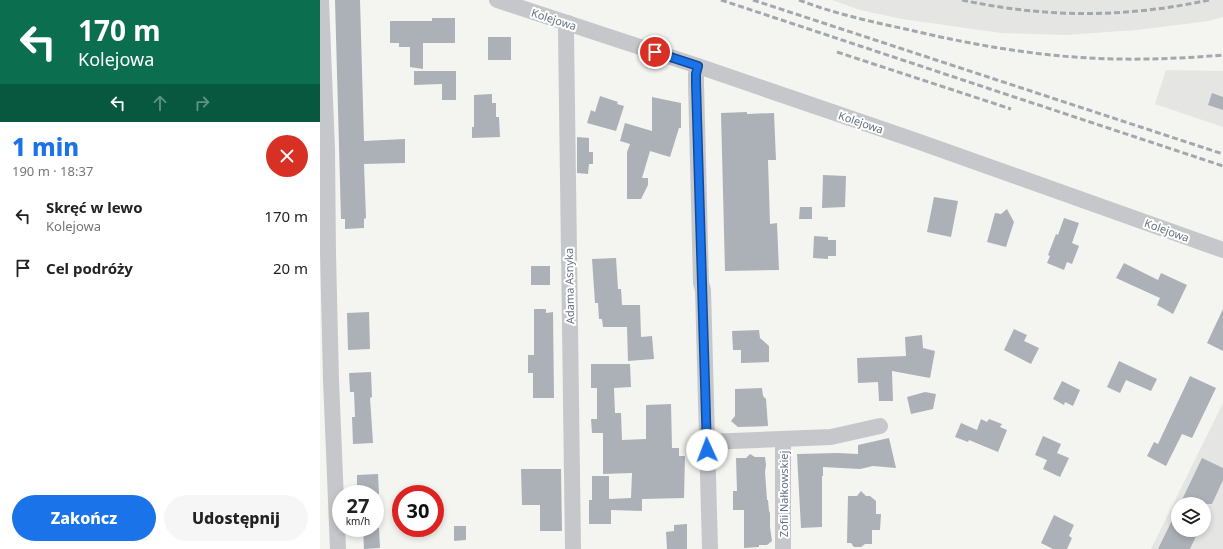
<!DOCTYPE html>
<html lang="pl">
<head>
<meta charset="utf-8">
<style>
  :root { --surface:#fff; --page:#f6f6f6; --text:#222; --muted:#767676; --accent:#1a73e8 }
  body { margin:0; font-family:"Noto Sans",sans-serif; background:var(--page); color:var(--text); height:100vh; display:flex; flex-direction:column; font-size:15px; white-space:nowrap }
  * { box-sizing:border-box; margin:0 }
  p { font-size:13px; color:var(--muted) }
  .icon { flex:none; width:22px; height:22px; fill:none; stroke:currentColor; stroke-width:2; stroke-linecap:round; stroke-linejoin:round }
  .map { position:relative; flex:1; overflow:hidden }
  .side { display:flex; flex-direction:column; background:var(--surface); width:320px }
  .side>* { flex:none }
  .guide { background:#0b6e4f; color:#fff; overflow:hidden }
  .tools { position:absolute; left:851px; top:497px; display:grid; gap:8px }
  .tools a { display:grid; place-items:center; width:40px; height:40px; border-radius:50%; background:var(--surface); box-shadow:0 2px 6px #0003; font-size:20px }
  .speed { position:absolute; left:12px; top:485px; display:flex; gap:8px; font-size:20px; font-weight:700; text-align:center }
  .speed>* { display:grid; place-content:center; width:52px; height:52px; border-radius:50%; background:var(--surface); box-shadow:0 2px 6px #0003; line-height:1 }
  .speed small { font-size:10px; font-weight:400 }
  .speed .limit { border:6px solid #d22; background:#fff; color:#111 }
  .pin { position:absolute; display:grid; place-items:center; width:34px; height:34px; color:#fff; margin:-17px; border:2px solid #fff; border-radius:50%; box-shadow:0 1px 4px #0007 }
  .me { position:absolute; width:44px; margin:-22px; rotate:358deg; stroke-linejoin:round; filter:drop-shadow(0 0 3px #0008) }
  .turn { display:flex; align-items:center; gap:14px; height:84px; padding:0 12px; font-size:18px }
  .turn .icon { width:52px; height:52px; stroke-width:2.5 }
  .turn b { display:block; font-size:28px; line-height:34px }
  .lanes { display:flex; align-items:center; height:38px; padding:0 12px; background:#0003; justify-content:center; gap:20px; direction:ltr }
  .lanes .off { opacity:.35 }
  .round { display:grid; place-items:center; flex:none; width:42px; height:42px; border-radius:21px; background:var(--page) }
  .headline { display:flex; align-items:center; justify-content:space-between; height:68px; padding:0 12px }
  h1 { font-size:24px; font-weight:800; line-height:30px; color:var(--accent) }
  .button { display:flex; gap:8px; margin-top:auto; padding:8px 12px }
  .button a { flex:1; height:46px; border-radius:24px; background:var(--accent); color:#fff; font-size:16px; font-weight:800; line-height:46px; text-align:center }
  .button a+a { background:var(--page); color:var(--text) }
  ul { padding:0; list-style:none }
  li { display:flex; align-items:center; gap:12px; height:52px; padding:0 12px }
  li div { flex:1 }
  li b { display:block; font-size:15px }
  li em { font-style:normal }
  main { display:flex; flex:1; min-height:0 }
  .map>svg:first-child { display:block }
</style>
</head>
<body>
<main>
<section class="side">
<div class="guide">
<div class="turn"><svg class="icon" aria-label="left" viewBox="0 0 24 24"><path d="M17 20v-9H6M10 6l-5 5 5 5"/></svg><div><b>170 m</b>Kolejowa</div></div>
<div class="lanes"><svg class="icon" aria-label="left" viewBox="0 0 24 24"><path d="M17 20v-9H6M10 6l-5 5 5 5"/></svg><svg class="icon off" aria-label="ahead" viewBox="0 0 24 24"><path d="M12 20V5M6 11l6-6 6 6"/></svg><svg class="icon off" aria-label="right" viewBox="0 0 24 24"><path d="M7 20v-9h11M14 6l5 5-5 5"/></svg></div>
</div>
<div class="headline"><div><h1>1 min</h1><p>190 m · 18:37</p></div><a class="round" style="background:#d93025;color:#fff"><svg class="icon" aria-label="close" viewBox="0 0 24 24"><path d="M6 6l12 12M18 6L6 18"/></svg></a></div>
<ul>
<li><svg class="icon" aria-label="left" viewBox="0 0 24 24"><path d="M17 20v-9H6M10 6l-5 5 5 5"/></svg><div><b>Skręć w lewo</b><p>Kolejowa</p></div><em>170 m</em></li>
<li><svg class="icon" aria-label="arrive" viewBox="0 0 24 24"><path d="M6 21V4h12l-3 4 3 4H6"/></svg><div><b>Cel podróży</b></div><em>20 m</em></li>
</ul>
<div class="button"><a>Zakończ</a><a>Udostępnij</a></div>
</section>
<div class="map">
<svg width="903" height="549" viewBox="0 0 903 549">
  <rect width="100%" height="100%" fill="#f4f5f1"/>
  <g fill="#e5e6e4" fill-rule="evenodd">
    <polygon points="512,0 903,0 903,17 889,21 817,30 746,35 681,33 582,19 540,10"/>
    <polygon points="846,70 903,71 903,127 835,104"/>
    <path d="M903,403V549H831ZM858,504H884V530H858Z"/>
  </g>
  <g fill="#abb1b7">
    <polygon points="15,0 40,0 44,141 85,139 85,163 44,164 46,218 44,219 44,228 25,229 25,219 21,219"/>
    <polygon points="112,18 135,18 135,43 103,43 103,69 90,67 90,47 79,47 79,43 70,43 70,21 112,21"/>
    <rect x="168" y="37" width="23" height="23"/>
    <polygon points="94,71 136,71 136,100 122,100 122,84 94,85"/>
    <polygon points="892,93 903,97 903,110 888,105"/>
    <polygon points="172,94 172,103 176,103 176,117 179,117 180,137 152,138 152,127 154,127 154,95"/>
    <polygon points="280,96 298,102 297,104 304,106 296,131 267,123 271,110 275,112"/>
    <polygon points="332,97 361,103 361,128 359,128 350,157 330,151 322,178 328,178 328,185 321,199 307,199 307,152 310,144 300,141 305,123 332,131"/>
    <polygon points="427,112 427,114 454,113 456,160 448,160 450,224 457,223 459,270 405,271 401,113"/>
    <polygon points="257,137 269,138 269,152 273,152 273,164 269,164 268,174 257,173"/>
    <polygon points="503,175 526,176 525,207 502,208"/>
    <polygon points="614,197 638,201 631,237 607,232"/>
    <polygon points="480,207 492,207 492,219 479,219"/>
    <polygon points="687,209 694,222 686,247 667,242 675,213 681,214"/>
    <polygon points="744,218 759,223 752,243 759,246 752,264 747,262 744,270 727,263 730,256 728,255 736,234 738,235"/>
    <polygon points="494,236 508,237 508,240 516,240 516,256 508,256 508,259 493,258"/>
    <polygon points="296,258 298,289 301,289 302,305 320,305 321,337 332,336 334,359 308,361 307,327 283,327 282,319 279,319 278,303 275,303 272,259"/>
    <polygon points="804,263 838,280 841,273 867,285 853,314 837,305 840,298 796,278"/>
    <rect x="211" y="266" width="19" height="19"/>
    <polygon points="214,309 226,309 226,313 233,312 234,398 213,398 213,373 208,373 208,355 214,355"/>
    <polygon points="903,309 903,351 887,343"/>
    <polygon points="49,312 50,349 28,350 27,313"/>
    <polygon points="694,329 707,335 704,341 719,348 711,364 684,350"/>
    <polygon points="439,330 440,338 449,346 449,362 421,363 421,350 413,350 412,331"/>
    <polygon points="602,335 603,348 615,351 610,378 572,371 573,401 559,401 558,382 538,383 537,358 586,356 585,337"/>
    <polygon points="799,361 837,379 831,391 806,380 800,393 787,387"/>
    <polygon points="271,364 310,364 311,387 294,388 295,413 301,413 302,440 326,439 326,405 351,404 352,448 359,448 359,456 365,456 364,498 322,499 322,511 291,510 291,524 269,524 269,500 272,500 272,476 289,476 289,499 311,498 312,473 283,474 283,433 272,433 271,419 277,419 277,388 271,388"/>
    <polygon points="51,372 52,397 50,398 53,443 33,444 32,417 35,417 34,392 30,392 29,373"/>
    <polygon points="870,376 896,388 872,438 862,434 846,466 827,456 834,442 838,444"/>
    <polygon points="742,381 760,390 753,406 745,402 744,405 733,399"/>
    <polygon points="442,388 443,396 446,399 448,426 418,427 411,421 415,416 415,389"/>
    <polygon points="605,392 616,394 613,409 591,414 587,397"/>
    <polygon points="661,419 667,422 669,419 682,424 680,427 687,430 678,452 649,440 648,442 635,437 641,423 657,430"/>
    <polygon points="723,436 741,444 737,453 749,458 740,477 723,469 727,460 715,455"/>
    <polygon points="569,438 576,468 553,466 540,469 503,467 503,476 502,476 502,527 481,528 477,454 518,453 538,454 538,445"/>
    <polygon points="430,454 435,457 445,457 446,465 445,472 447,500 448,500 449,511 450,513 450,527 452,541 447,545 439,545 439,547 424,548 424,510 413,510 413,491 417,491 416,458 426,458"/>
    <polygon points="882,458 903,468 903,480 892,504 860,504"/>
    <polygon points="201,469 241,469 242,531 220,531 220,505 202,505"/>
    <polygon points="58,474 59,494 37,494 37,475"/>
    <polygon points="541,491 546,496 550,496 556,501 556,514 561,514 560,530 552,530 552,544 545,544 541,547 534,547 531,543 527,543 528,496 537,496"/>
    <polygon points="858,508 858,530 879,530 870,549 838,549"/>
    <polygon points="734,515 754,525 749,536 752,538 747,549 733,549 721,543"/>
    <polygon points="367,524 367,549 347,549 346,532 354,531 354,525"/>
    <polygon points="134,526 146,526 146,540 134,541"/>
    <polygon points="43,528 59,528 60,548 44,549"/>
  </g>
  <g fill="none" stroke-linecap="round" stroke-linejoin="round">
    <g stroke="#c5c7cb" stroke-width="16">
      <polyline points="1,0 7,149 8,254 11,380 18,549"/>
      <polyline points="177,0 378,66 594,140 903,250"/>
      <polyline points="248,23 246,31 253,549"/>
      <polyline points="378,66 376,74 376,83 381,283 383,290 390,549"/>
      <polyline points="463,439 463,549"/>
      <polyline points="387,442 511,437 560,426"/>
    </g>
    <g stroke="#a3a7ae" stroke-width="3" stroke-dasharray="6 3" stroke-linecap="butt">
      <polyline points="401,0 903,166"/>
      <polyline points="433,0 903,154"/>
      <path d="M479,0C515,14 553,22 590,30C636,41 684,50 731,55C788,61 845,60 903,55"/>
      <path d="M642,0C725,18 806,18 889,0"/>
      <polyline points="517,52 691,109"/>
    </g>
  </g>
  <g fill="none" stroke-linecap="round" stroke-linejoin="round">
    <defs>
      <polyline id="route" points="335,52 378,66 376,74 376,83 387,450"/>
    </defs>
    <use href="#route" stroke="#114b97" stroke-width="10"/>
    <use href="#route" stroke="#1a73e8" stroke-width="7"/>
  </g>
  <g text-anchor="middle" dominant-baseline="central" stroke-width="4" stroke-linejoin="round" paint-order="stroke">
    <g font-size="11" fill="#647182" stroke="#fff">
      <text transform="translate(234 19) rotate(18)">Kolejowa</text>
      <text transform="translate(541 122) rotate(19)">Kolejowa</text>
      <text transform="translate(847 230) rotate(20)">Kolejowa</text>
      <text transform="translate(249 286) rotate(-91)">Adama Asnyka</text>
      <text transform="translate(463 494) rotate(-90)">Zofii Nałkowskiej</text>
    </g>
  </g>
</svg>
<div class="tools">
<a><svg class="icon" aria-label="layers" viewBox="0 0 24 24"><path d="M12 4l9 5-9 5-9-5zM3 14l9 5 9-5"/></svg></a>
</div>
<div class="speed"><div>27<small>km/h</small></div><div class="limit">30</div></div>
<div class="pin" style="left:335px;top:52px;background:#d93025"><svg class="icon" aria-label="arrive" viewBox="0 0 24 24"><path d="M6 21V4h12l-3 4 3 4H6"/></svg></div>
<svg class="me" style="left:387px;top:450px" viewBox="-20 -20 40 40"><circle r="19" fill="#fff"/><path d="M0-13L10 11 0 6-10 11z" fill="#1a73e8"/></svg>
</div>
</main>
</body>
</html>
